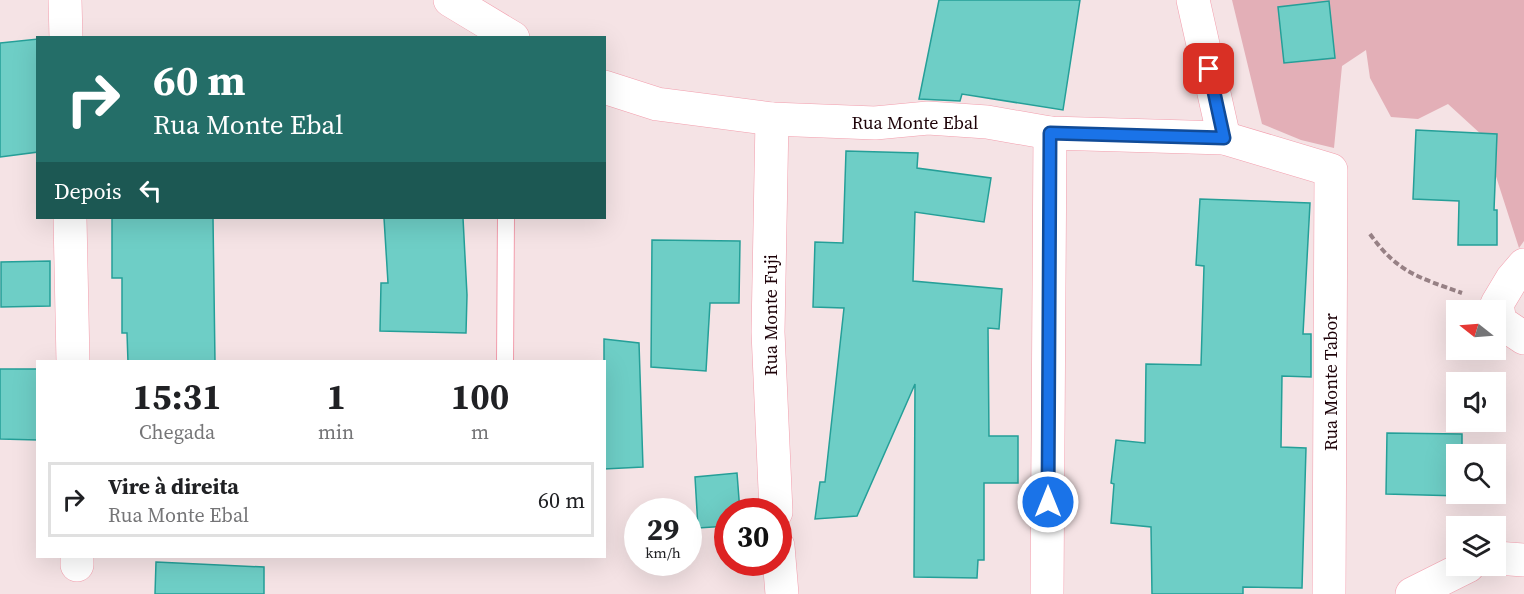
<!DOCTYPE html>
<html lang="pt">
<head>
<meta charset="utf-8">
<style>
  :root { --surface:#fff; --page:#f2f2f2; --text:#202124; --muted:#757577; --line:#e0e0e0 }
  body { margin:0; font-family:"Source Serif 4",serif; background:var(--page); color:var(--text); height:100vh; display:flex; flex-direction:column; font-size:22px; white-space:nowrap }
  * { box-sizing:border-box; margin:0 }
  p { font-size:20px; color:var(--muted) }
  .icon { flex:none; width:33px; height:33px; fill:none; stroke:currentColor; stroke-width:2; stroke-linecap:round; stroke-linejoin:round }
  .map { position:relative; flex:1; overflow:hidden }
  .sheet { position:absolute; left:36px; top:360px; width:570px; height:198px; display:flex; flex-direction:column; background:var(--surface); border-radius:0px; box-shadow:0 6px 24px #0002 }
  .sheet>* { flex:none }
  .banner { position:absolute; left:36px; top:36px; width:570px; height:183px; border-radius:0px; box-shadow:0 6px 24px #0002; background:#246e68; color:#fff; overflow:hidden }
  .needle { width:39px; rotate:287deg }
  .fabs { position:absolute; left:1446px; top:300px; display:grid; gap:12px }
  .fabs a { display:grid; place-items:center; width:60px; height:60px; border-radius:0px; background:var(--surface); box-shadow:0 6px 24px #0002; font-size:30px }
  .speed { position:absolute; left:624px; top:498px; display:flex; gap:12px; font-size:30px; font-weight:700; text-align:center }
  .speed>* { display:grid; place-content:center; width:78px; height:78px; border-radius:50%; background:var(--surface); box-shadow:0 6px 24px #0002; line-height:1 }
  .speed small { font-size:15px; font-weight:400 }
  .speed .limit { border:9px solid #d22; background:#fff; color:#111 }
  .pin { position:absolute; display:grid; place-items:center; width:51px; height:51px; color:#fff; margin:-26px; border-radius:12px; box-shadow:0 3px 9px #0006 }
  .me { position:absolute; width:66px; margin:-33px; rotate:0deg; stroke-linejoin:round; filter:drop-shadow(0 0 4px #0008) }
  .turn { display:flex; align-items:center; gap:21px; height:126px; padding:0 18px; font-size:27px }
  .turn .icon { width:78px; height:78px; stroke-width:2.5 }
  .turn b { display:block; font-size:42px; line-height:51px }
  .then { display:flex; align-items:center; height:57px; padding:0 18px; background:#0003; gap:12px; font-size:22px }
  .eta { display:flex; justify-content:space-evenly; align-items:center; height:102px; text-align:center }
  .eta b { font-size:36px; font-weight:700; line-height:42px }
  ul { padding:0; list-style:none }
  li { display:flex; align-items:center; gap:18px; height:75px; margin:0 12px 9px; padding:0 6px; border:3px solid var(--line); border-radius:0px }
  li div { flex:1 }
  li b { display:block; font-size:22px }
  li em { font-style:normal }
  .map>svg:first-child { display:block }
</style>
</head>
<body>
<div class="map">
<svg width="1524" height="594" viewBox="0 0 1524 594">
  <rect width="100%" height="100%" fill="#f5e3e5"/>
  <polygon fill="#e3afb7" points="1232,0 1524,0 1524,241 1519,248 1483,136 1448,104 1418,119 1391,117 1370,78 1366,50 1342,66 1334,148 1301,140 1262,124"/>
  <g fill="#6ecec6" stroke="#259f98" stroke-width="1.5">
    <polygon points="939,0 1080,0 1063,110 962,94 960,101 919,99"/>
    <polygon points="1329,1 1335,58 1284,63 1278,7"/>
    <polygon points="38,39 38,152 0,157 0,43"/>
    <polygon points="1416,130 1497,134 1494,210 1497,210 1497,245 1458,245 1459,201 1413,199"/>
    <polygon points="846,151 918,153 917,168 991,178 984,222 915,212 913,281 1002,289 999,329 988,328 989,436 1018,436 1018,483 984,483 984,560 978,560 977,578 914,577 915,384 857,516 815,519 820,482 825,482 844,308 813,307 815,242 843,243"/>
    <polygon points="1200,199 1310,203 1303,334 1311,334 1311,377 1282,376 1281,447 1306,448 1302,588 1243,587 1243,594 1152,594 1151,527 1111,523 1114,484 1111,483 1116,440 1145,443 1146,364 1201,365 1204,266 1196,265"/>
    <polygon points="112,218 213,218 215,362 128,362 127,333 122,333 122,278 112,278"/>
    <polygon points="384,218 463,218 467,295 466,333 380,331 381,283 388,283"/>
    <polygon points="652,240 740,241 739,303 710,303 706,371 651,367"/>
    <polygon points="50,261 50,306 1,307 1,262"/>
    <polygon points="604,339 639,343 643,467 604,469"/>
    <polygon points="0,369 38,369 38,440 0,439"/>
    <polygon points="1387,433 1462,434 1462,454 1456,454 1456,494 1461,494 1461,496 1386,494"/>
    <polygon points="737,473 740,512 728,512 728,526 698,528 695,477"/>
    <polygon points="156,562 264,567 264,594 155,594"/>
  </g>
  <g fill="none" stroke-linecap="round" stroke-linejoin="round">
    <defs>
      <polyline id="lane" points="505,362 506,218"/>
      <g id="street">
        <polyline points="65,0 66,38"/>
        <polyline points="450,0 513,38"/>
        <polyline points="1193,0 1224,138"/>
        <polyline points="604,87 657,104 772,119 875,123 928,118 987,122 1050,133 1224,138 1331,170 1329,594"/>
        <polyline points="772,119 768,332 776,512"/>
        <polyline points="70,218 73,362"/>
        <polyline points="1524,265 1512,279 1497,304 1500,322 1524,338"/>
        <polyline points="778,546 782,594"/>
        <polyline points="77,556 77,565"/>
        <polyline points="1496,558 1524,560"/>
        <polyline points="1047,594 1050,133"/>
        <polyline points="1412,594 1468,566"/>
      </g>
    </defs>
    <use href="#lane" stroke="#f39ead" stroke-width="18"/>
    <use href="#street" stroke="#f39ead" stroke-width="34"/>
    <path stroke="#978185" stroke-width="4" stroke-dasharray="6 3" stroke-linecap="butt" d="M1370,234C1398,273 1418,277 1462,293"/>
    <use href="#lane" stroke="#fff" stroke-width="16"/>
    <use href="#street" stroke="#fff" stroke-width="33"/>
  </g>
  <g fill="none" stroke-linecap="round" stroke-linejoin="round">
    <defs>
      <polyline id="route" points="1048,502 1050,133 1224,138 1209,69"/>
    </defs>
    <use href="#route" stroke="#114b97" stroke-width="15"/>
    <use href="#route" stroke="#1a73e8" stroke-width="10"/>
  </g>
  <g text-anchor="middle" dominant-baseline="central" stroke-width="6" stroke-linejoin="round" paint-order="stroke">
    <g font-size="18" fill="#1d0208" stroke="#fff">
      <text x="915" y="122">Rua Monte Ebal</text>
      <text transform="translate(770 315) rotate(-90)">Rua Monte Fuji</text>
      <text transform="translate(1330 382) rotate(-90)">Rua Monte Tabor</text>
    </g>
  </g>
</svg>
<div class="fabs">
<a><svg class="needle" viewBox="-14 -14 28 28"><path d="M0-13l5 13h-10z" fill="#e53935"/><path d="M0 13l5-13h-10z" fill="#757577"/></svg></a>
<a><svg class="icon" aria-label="sound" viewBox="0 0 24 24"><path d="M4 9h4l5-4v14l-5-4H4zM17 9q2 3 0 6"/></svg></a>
<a><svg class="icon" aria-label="search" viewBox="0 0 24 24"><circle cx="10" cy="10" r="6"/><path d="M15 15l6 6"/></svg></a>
<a><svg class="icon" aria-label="layers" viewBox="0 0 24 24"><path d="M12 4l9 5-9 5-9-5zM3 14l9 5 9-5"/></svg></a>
</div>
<div class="speed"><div>29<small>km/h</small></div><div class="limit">30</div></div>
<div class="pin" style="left:1209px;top:69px;background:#d93025"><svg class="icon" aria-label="arrive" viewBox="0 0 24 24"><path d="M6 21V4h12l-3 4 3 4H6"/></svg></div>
<svg class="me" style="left:1048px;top:502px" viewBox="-20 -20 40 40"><circle r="17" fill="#1a73e8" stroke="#fff" stroke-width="3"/><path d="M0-11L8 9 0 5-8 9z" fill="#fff"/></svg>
<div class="banner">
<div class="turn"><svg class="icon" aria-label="right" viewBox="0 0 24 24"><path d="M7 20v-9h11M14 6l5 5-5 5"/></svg><div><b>60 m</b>Rua Monte Ebal</div></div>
<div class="then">Depois<svg class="icon" aria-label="left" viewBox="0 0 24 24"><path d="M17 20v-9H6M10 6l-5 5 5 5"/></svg></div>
</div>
<section class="sheet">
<div class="eta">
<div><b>15:31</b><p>Chegada</p></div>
<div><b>1</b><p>min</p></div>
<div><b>100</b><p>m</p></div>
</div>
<ul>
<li><svg class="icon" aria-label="right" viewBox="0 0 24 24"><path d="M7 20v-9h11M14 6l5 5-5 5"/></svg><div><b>Vire à direita</b><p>Rua Monte Ebal</p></div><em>60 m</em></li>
</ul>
</section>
</div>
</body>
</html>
